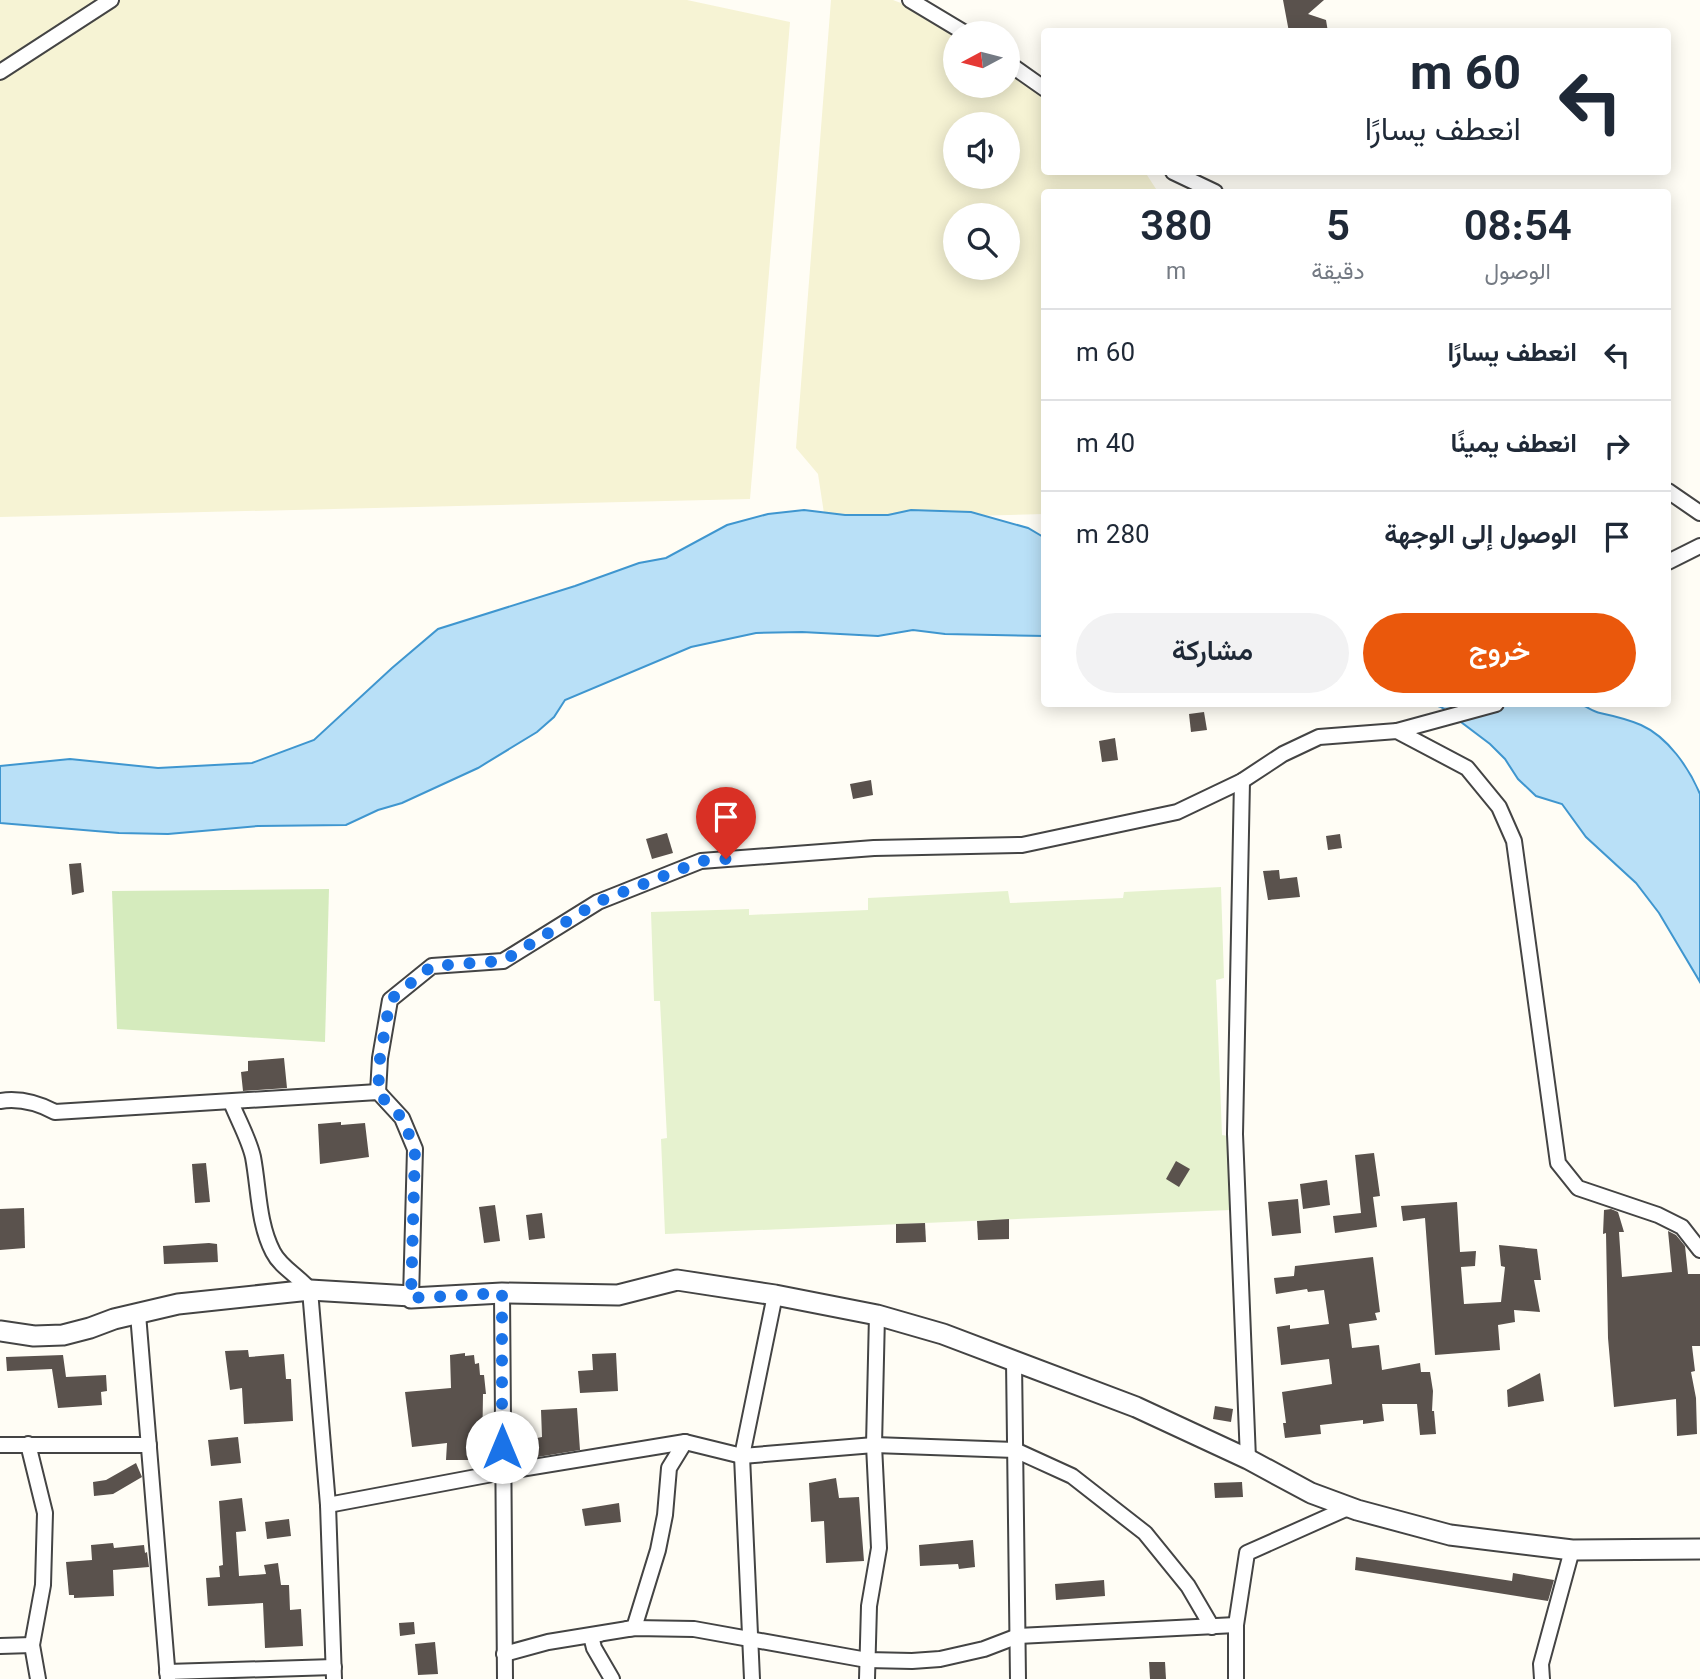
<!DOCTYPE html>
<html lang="ar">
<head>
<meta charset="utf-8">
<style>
  :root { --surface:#fff; --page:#f2f2f3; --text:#1f2937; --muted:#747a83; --line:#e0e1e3; --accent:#ea580c }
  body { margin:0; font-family:Georgia,Vazirmatn,serif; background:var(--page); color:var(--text); direction:rtl; height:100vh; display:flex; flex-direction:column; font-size:26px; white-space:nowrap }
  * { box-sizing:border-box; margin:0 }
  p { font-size:23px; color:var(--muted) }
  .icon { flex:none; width:38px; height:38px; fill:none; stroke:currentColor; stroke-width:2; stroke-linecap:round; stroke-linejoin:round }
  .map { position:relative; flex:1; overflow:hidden; direction:ltr }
  .drawer { position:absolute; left:1041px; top:189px; width:630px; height:518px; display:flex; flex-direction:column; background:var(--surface); border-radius:7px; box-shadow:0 4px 18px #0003; direction:rtl }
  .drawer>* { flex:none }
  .banner { position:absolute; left:1041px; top:28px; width:630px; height:147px; border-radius:7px; box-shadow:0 4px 18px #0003; direction:rtl; background:#fff; color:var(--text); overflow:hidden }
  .needle { width:46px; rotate:263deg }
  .controls { position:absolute; left:943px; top:21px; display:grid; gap:14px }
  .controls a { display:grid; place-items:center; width:77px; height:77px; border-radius:50%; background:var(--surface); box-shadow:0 4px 18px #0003; font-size:35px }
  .pin { position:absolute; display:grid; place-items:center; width:60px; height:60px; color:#fff; margin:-72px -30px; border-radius:50% 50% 50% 0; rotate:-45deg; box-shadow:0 0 7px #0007 }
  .pin .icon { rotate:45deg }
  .me { position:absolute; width:77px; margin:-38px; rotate:0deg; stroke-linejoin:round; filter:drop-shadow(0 0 5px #0008) }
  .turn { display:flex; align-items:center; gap:24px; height:147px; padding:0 35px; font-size:32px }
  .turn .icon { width:91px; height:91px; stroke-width:2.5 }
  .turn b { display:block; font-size:49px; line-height:60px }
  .eta { display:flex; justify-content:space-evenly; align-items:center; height:119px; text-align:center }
  .eta b { font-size:42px; font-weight:600; line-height:49px }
  .action { display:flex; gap:14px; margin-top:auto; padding:14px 35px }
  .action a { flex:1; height:80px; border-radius:42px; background:var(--accent); color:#fff; font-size:28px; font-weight:600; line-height:80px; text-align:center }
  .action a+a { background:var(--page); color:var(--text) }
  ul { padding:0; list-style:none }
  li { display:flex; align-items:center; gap:21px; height:91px; padding:0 35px; border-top:2px solid var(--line) }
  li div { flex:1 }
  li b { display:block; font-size:26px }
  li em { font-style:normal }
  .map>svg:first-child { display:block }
</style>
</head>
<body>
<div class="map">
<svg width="1700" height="1679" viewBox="0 0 1700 1679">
  <rect width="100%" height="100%" fill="#fffdf5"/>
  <g fill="#f6f3d4" fill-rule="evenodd">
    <polygon points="0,0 687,0 790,22 750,499 0,517"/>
    <path d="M831,0H893L906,5L955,35L956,86H1008V71L1045,97V172H1145L1158,192H1045V514L825,520L818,474L796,448ZM956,124H1008V177H956ZM956,215H1008V268H956Z"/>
  </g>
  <polygon fill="#d5ebbd" points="329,889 325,1042 117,1029 112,891"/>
  <polygon fill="#e6f2cf" points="1221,887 1224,978 1216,980 1222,1135 1228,1136 1231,1210 665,1234 661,1139 667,1138 660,1001 654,1001 651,912 749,909 749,915 868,910 868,898 1008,891 1010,903 1123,898 1124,892"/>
  <g fill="#b9e0f7" stroke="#3f96cf" stroke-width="2">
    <polygon points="804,510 845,515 888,515 911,510 971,512 1028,528 1045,538 1045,636 945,634 913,630 878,636 802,632 756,633 691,647 565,700 554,717 537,732 478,768 402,803 378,810 346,825 258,826 168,834 119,833 0,823 0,766 70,759 158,768 252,763 314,740 392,668 438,629 575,586 639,563 666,558 727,525 768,514"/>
    <path d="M1432,704H1580C1586,706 1594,712 1600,713C1614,716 1627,719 1641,725C1668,737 1689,768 1700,794V982L1659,913L1636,883L1586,837L1562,804L1536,796L1518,779L1505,759L1490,744L1441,707Z"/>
  </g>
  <g fill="#5a524d">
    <polygon points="1283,0 1324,0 1308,14 1326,20 1328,32 1289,32"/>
    <polygon points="1204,712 1207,730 1191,732 1189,714"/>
    <polygon points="1115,738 1118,760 1102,762 1099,741"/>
    <polygon points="871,780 873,795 853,799 850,784"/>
    <polygon points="667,833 673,853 652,859 646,839"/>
    <polygon points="1340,834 1342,848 1328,850 1326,836"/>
    <polygon points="81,863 84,892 72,895 69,864"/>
    <polygon points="1279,870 1280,879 1297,877 1300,897 1268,900 1263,871"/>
    <polygon points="284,1058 287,1088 243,1091 241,1072 248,1071 248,1061"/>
    <polygon points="341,1122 341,1125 365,1123 369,1157 320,1164 318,1124"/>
    <polygon points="1374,1153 1380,1196 1373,1197 1377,1227 1335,1233 1333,1216 1361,1213 1355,1155"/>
    <polygon points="1176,1161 1190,1169 1179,1187 1166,1179"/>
    <polygon points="206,1163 210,1202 195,1203 192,1164"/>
    <polygon points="1327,1180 1330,1205 1303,1209 1300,1184"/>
    <polygon points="1298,1199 1301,1233 1272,1236 1268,1202"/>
    <polygon points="1457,1202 1460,1252 1476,1251 1475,1266 1461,1267 1464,1304 1501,1302 1505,1267 1501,1266 1499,1245 1537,1249 1541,1280 1534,1280 1540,1312 1514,1310 1515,1322 1498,1325 1500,1350 1435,1355 1425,1218 1403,1221 1401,1206"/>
    <polygon points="495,1205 500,1241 484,1243 479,1207"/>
    <polygon points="24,1208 25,1248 0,1250 0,1209"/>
    <polygon points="1611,1209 1618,1212 1624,1232 1619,1232 1622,1277 1672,1272 1668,1231 1676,1235 1685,1246 1688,1274 1700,1274 1700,1346 1692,1346 1695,1371 1691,1372 1696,1398 1697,1434 1677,1436 1676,1399 1614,1407 1608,1338 1606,1233 1603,1234 1604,1210"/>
    <polygon points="542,1213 545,1238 529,1240 526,1215"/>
    <polygon points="1009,1219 1009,1239 978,1240 977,1221"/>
    <polygon points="925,1223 926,1242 896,1243 896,1224"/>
    <polygon points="209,1243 217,1244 218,1262 164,1264 163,1246"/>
    <polygon points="1373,1257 1380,1312 1375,1313 1377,1320 1349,1324 1352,1348 1379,1345 1382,1370 1420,1363 1421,1372 1430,1372 1433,1391 1432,1411 1434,1411 1436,1434 1420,1435 1417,1404 1382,1404 1384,1421 1363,1424 1363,1420 1320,1425 1321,1434 1285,1438 1283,1423 1286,1423 1282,1392 1332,1384 1329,1359 1281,1365 1277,1327 1290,1325 1290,1329 1329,1324 1324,1290 1308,1292 1307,1289 1276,1294 1274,1278 1294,1276 1295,1266"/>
    <polygon points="248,1350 249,1357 284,1354 286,1379 291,1379 293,1421 244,1424 242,1388 230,1390 225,1351"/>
    <polygon points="465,1353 465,1356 474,1355 475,1364 479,1363 480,1375 484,1375 486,1394 483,1394 482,1460 446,1460 447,1443 412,1447 405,1392 451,1388 450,1355"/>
    <polygon points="616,1353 618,1391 580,1393 578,1371 593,1370 592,1354"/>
    <polygon points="63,1355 66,1377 106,1375 107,1391 101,1392 102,1405 58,1408 52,1369 7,1371 6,1357"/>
    <polygon points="1540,1373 1544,1401 1508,1407 1507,1390"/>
    <polygon points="1215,1406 1233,1409 1231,1422 1213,1419"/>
    <polygon points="577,1408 580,1450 513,1461 513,1457 538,1450 537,1438 542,1437 541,1410"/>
    <polygon points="238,1437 241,1463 211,1466 208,1440"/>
    <polygon points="136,1463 142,1477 113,1494 94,1496 93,1482 106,1480"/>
    <polygon points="836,1478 839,1498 859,1497 864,1561 826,1563 824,1521 811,1522 809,1483"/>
    <polygon points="1242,1482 1243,1497 1215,1498 1214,1483"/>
    <polygon points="242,1498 246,1531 236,1532 239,1576 266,1574 264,1565 278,1563 281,1585 289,1585 290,1610 301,1609 303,1646 265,1648 263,1603 208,1606 206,1578 220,1577 219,1566 223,1565 219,1501"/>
    <polygon points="619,1503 621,1522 585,1526 582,1509"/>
    <polygon points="289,1519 291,1536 267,1539 265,1522"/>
    <polygon points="973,1540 975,1567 959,1569 958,1564 920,1566 919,1545"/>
    <polygon points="113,1543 114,1548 144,1545 145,1553 147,1552 149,1567 113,1570 114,1596 74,1598 74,1595 69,1595 66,1562 92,1560 91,1545"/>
    <polygon points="1356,1557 1512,1581 1513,1573 1554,1580 1548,1601 1355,1570"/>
    <polygon points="1104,1580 1105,1596 1056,1600 1055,1584"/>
    <polygon points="414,1622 415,1634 400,1636 399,1623"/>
    <polygon points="435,1642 438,1674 418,1675 415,1644"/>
    <polygon points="1149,1662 1165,1662 1166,1679 1150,1679"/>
  </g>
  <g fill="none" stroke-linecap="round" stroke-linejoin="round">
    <defs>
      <g id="minor">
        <polyline points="910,0 965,33"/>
        <polyline points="1008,63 1045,89"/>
        <polyline points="0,72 111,0"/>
        <polyline points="1173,172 1215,192"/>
        <polyline points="1668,491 1700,513"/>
        <polyline points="1668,562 1700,546"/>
        <polyline points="1397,731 1496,704"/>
        <polyline points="1242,781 1235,1134 1248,1459"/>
        <polyline points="378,1092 380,1058 390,1000 432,966 503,961 598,902 701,861 874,848 1022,845 1177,812 1242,781 1283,754 1319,737 1397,731 1467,768 1499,807 1514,841 1558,1163 1578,1188 1658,1215 1682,1227 1700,1250"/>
        <path d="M0,1101C19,1098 38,1103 55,1112L378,1092L402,1118L415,1149L411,1298"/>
        <path d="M231,1102C238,1120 249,1139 253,1157C259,1189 258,1223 273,1252C281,1268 299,1276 310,1290L328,1505L334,1679"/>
        <polyline points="502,1293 505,1679"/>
        <polyline points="138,1314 168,1679"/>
        <polyline points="1014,1361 1018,1679"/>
        <polyline points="28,1444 45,1513 43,1585 32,1645 38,1679"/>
        <polyline points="0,1445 149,1445"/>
        <polyline points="328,1505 503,1472 685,1442 742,1456 874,1445 1015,1450 1072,1476 1145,1533 1188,1586 1212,1627"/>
        <polyline points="627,1629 634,1628 658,1550 665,1515 669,1468 685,1442"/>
        <polyline points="600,1634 591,1636 594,1648 612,1679"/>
        <polyline points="0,1646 32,1645"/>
        <polyline points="504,1654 548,1642 634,1628 694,1629 867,1660 912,1661 940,1659 984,1649 1018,1636 1236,1625"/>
        <polyline points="167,1672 334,1667"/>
        <polyline points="752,1679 742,1456 775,1295"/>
        <polyline points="867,1679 869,1606 879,1548 874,1445 877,1315"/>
        <polyline points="1236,1679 1236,1625 1247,1553 1350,1507"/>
        <polyline points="1542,1679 1541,1664 1572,1550"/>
      </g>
      <polyline id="tertiary" points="0,1331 34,1336 63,1335 90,1328 114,1319 178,1304 310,1290 411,1296 411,1298 502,1293 618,1295 677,1280 775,1295 877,1315 943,1334 1136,1407 1248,1459 1311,1493 1357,1510 1450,1535 1572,1550 1700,1549"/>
    </defs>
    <use href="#minor" stroke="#444" stroke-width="18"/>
    <use href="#tertiary" stroke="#444" stroke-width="23"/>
    <use href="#minor" stroke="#fff" stroke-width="14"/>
    <use href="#tertiary" stroke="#fff" stroke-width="19"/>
  </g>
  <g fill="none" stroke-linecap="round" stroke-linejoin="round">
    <polyline stroke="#1a73e8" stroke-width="12" stroke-dasharray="0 21.6" points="502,1447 502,1293 411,1298 415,1149 402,1118 378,1093 380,1058 390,1000 432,966 503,961 598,902 701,861 726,859"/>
  </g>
</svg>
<div class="controls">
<a><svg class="needle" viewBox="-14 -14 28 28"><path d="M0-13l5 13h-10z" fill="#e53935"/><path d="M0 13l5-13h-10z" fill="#747a83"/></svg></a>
<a><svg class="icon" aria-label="sound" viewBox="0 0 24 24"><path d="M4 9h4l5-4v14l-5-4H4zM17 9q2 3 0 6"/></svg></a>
<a><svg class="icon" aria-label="search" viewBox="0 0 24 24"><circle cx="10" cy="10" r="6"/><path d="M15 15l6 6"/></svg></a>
</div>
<div class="pin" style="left:726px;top:859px;background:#d93025"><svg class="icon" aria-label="arrive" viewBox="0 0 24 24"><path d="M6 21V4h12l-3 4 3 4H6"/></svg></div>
<svg class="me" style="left:502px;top:1447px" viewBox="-20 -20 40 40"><circle r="19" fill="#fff"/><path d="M0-13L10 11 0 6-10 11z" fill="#1a73e8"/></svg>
<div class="banner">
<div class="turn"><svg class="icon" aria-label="left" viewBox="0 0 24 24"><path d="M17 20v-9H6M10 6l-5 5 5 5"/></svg><div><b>60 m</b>انعطف يسارًا</div></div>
</div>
<section class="drawer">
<div class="eta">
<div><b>08:54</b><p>الوصول</p></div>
<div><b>5</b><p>دقيقة</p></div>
<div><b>380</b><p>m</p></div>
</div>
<ul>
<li><svg class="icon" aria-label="left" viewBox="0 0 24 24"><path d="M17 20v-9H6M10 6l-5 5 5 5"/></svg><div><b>انعطف يسارًا</b></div><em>60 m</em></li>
<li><svg class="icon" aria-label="right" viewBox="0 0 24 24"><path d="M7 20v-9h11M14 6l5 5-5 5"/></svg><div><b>انعطف يمينًا</b></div><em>40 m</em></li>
<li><svg class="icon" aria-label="arrive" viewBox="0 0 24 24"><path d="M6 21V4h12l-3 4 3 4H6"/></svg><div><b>الوصول إلى الوجهة</b></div><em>280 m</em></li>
</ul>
<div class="action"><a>خروج</a><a>مشاركة</a></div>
</section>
</div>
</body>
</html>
